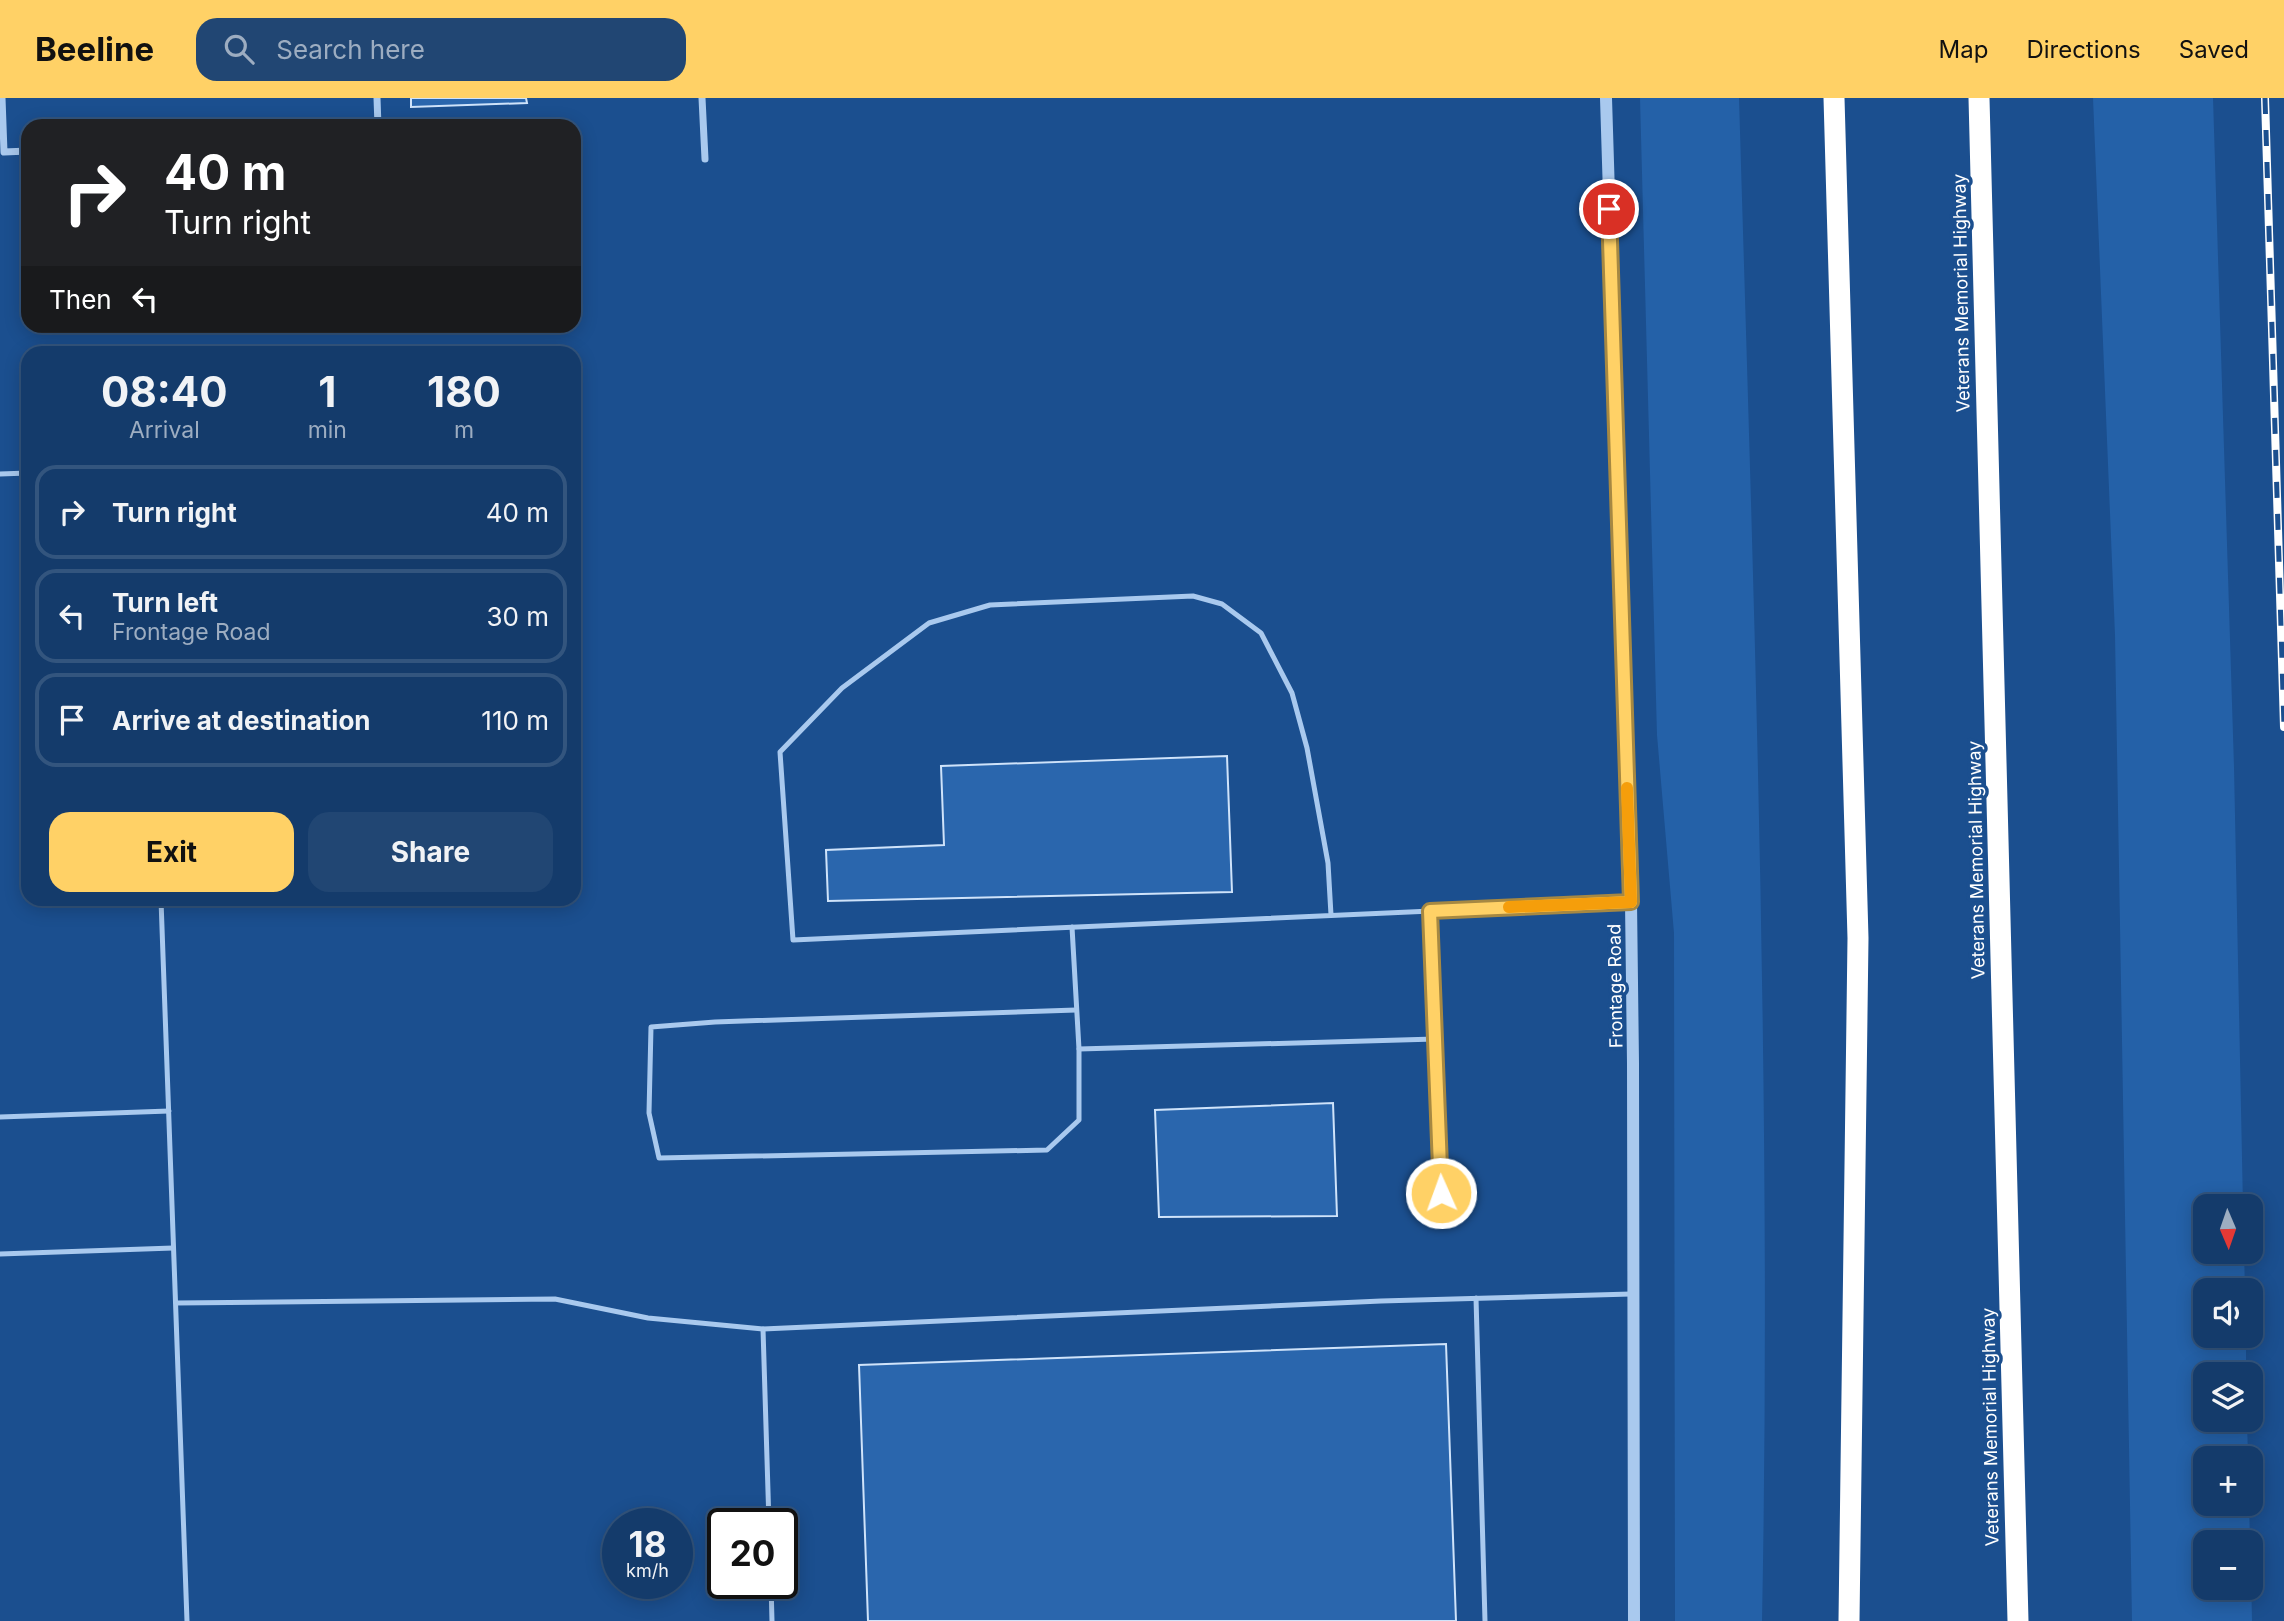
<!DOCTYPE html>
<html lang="en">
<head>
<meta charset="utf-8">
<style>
  :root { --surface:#143b6b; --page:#214673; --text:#f1f3f6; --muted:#9dadc1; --line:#33557e; --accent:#ffd166 }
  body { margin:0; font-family:Inter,sans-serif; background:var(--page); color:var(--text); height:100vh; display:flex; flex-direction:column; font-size:26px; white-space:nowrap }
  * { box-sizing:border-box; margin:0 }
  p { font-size:23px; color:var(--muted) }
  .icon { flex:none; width:38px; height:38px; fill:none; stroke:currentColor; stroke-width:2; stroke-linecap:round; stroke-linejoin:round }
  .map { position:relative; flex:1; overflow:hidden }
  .details { position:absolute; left:21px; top:248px; width:560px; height:560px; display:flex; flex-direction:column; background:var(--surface); border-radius:21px; box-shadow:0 4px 18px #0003,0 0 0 2px var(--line) }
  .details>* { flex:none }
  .hud { position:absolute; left:21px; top:21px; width:560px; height:214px; border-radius:21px; box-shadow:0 4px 18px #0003,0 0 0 2px var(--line); background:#202124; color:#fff; overflow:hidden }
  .needle { width:46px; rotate:178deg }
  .controls { position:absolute; left:2193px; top:1096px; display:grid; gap:14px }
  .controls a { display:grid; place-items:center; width:70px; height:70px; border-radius:14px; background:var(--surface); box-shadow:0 4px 18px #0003,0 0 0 2px var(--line); font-size:35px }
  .speed { position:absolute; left:602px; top:1410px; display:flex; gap:14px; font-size:35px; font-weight:700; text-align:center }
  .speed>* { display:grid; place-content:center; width:91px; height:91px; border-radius:50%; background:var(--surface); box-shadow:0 4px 18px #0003,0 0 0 2px var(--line); line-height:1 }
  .speed small { font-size:18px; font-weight:400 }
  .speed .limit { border:4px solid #111; border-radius:10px; background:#fff; color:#111 }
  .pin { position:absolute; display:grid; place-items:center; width:60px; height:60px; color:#fff; margin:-30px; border:4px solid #fff; border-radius:50%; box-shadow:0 2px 7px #0007 }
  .me { position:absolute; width:77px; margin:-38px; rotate:358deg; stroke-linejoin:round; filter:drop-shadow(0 0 5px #0008) }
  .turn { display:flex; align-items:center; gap:24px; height:147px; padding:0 28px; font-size:32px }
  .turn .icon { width:91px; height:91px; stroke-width:2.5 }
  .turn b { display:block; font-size:49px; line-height:60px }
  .then { display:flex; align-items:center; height:66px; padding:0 28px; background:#0003; gap:14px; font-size:26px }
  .eta { display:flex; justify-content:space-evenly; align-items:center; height:119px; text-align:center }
  .eta b { font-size:42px; font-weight:700; line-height:49px }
  .primary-button { display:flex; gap:14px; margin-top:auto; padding:14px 28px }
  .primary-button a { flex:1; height:80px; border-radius:21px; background:var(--accent); color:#111; font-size:28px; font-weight:700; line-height:80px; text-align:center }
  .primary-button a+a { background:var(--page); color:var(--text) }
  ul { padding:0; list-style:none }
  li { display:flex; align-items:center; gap:21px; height:94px; margin:0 14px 10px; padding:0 14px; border:4px solid var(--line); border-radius:21px }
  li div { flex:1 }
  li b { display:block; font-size:26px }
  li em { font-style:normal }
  header { display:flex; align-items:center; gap:42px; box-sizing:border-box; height:98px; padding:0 35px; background:var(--accent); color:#111 }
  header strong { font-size:33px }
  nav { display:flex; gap:38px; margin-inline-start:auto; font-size:24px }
  .search { width:490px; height:63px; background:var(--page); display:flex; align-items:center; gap:18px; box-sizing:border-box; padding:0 24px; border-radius:21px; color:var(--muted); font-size:26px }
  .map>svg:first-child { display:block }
</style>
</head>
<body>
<header>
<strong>Beeline</strong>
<div class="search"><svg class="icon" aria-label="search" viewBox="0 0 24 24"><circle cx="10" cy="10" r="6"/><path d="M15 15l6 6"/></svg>Search here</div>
<nav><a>Map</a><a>Directions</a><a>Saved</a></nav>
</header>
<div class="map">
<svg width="2284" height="1523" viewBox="0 0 2284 1523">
  <rect width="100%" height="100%" fill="#1b4f8f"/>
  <g fill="#2461a8">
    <path d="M1640,0H1739C1754,507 1772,1015 1762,1523H1675L1674,835L1657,637Z"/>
    <polygon points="2093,0 2213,0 2234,669 2243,1108 2205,1108 2205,1153 2244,1153 2245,1192 2205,1192 2205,1237 2246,1237 2246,1276 2205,1276 2205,1321 2247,1321 2248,1360 2205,1360 2205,1405 2249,1405 2250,1444 2205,1444 2205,1489 2250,1489 2251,1472 2252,1523 2132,1523 2115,537"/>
  </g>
  <g fill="#2a66ad" stroke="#cfe3fa" stroke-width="2">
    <polygon points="411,0 526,0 527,5 411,9"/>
    <polygon points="1227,658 1232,794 828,803 826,752 944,747 941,668"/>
    <polygon points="1333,1005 1337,1118 1159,1119 1155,1012"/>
    <polygon points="1446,1246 1456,1523 868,1523 859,1267"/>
  </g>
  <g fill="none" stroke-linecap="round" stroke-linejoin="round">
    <g stroke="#a9c9ee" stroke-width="5">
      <polyline points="0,376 28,375"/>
      <polyline points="161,802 187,1523"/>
      <polyline points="1430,813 1442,1121"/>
      <polyline points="1331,817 1328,765 1307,650 1292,595 1261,535 1222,506 1193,498 990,507 929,525 842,590 780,654 793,842 1629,804"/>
      <polyline points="1072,829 1079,951 1435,941"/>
      <polyline points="1076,912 715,924 651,929 649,1015 659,1060 1047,1052 1079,1022 1079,951"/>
      <polyline points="0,1019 169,1013"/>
      <polyline points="0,1156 173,1150"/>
      <polyline points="1476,1200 1485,1523"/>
      <polyline points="176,1205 555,1201 648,1220 763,1231 1381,1203 1631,1196"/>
      <polyline points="763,1231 769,1426"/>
      <polyline points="771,1486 772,1523"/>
    </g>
    <g stroke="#a9c9ee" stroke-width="7">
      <polyline points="2,0 4,54 28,53"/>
      <polyline points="377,0 378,28"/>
      <polyline points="702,0 705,61"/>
    </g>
    <polyline stroke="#a9c9ee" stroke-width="12" points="1606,0 1631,804 1633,965 1634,1523"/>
    <g stroke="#fff" stroke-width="21">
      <polyline points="1834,0 1858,840 1849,1523"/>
      <polyline points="1979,0 2018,1523"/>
    </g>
    <defs>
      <polyline id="rail" points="2265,0 2284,629"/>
    </defs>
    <use href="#rail" stroke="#fff" stroke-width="8"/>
    <use href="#rail" stroke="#1b4f8f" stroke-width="5" stroke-dasharray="16" stroke-linecap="butt"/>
  </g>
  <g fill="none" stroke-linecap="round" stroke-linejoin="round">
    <defs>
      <polyline id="route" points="1441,1095 1430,813 1631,804 1609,111"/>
    </defs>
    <use href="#route" stroke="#a68842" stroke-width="18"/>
    <use href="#route" stroke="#ffd166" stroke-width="12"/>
    <polyline stroke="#f59e0b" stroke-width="12" points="1509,809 1631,804 1627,690"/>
  </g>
  <g text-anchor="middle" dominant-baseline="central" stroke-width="7" stroke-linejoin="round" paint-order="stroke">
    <g font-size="18" fill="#fff" stroke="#1b4f8f">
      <text transform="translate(1961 195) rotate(-91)">Veterans Memorial Highway</text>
      <text transform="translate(1976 762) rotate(-91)">Veterans Memorial Highway</text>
      <text transform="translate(1615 888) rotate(-91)">Frontage Road</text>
      <text transform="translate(1990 1329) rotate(-91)">Veterans Memorial Highway</text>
    </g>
  </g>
</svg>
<div class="controls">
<a><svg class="needle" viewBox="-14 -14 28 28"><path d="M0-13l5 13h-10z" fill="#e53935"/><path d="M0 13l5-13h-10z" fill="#9dadc1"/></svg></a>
<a><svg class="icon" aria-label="sound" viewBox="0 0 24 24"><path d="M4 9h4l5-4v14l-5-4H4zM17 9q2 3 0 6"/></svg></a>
<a><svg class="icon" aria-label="layers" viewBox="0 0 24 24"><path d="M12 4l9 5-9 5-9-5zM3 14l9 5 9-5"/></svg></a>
<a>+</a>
<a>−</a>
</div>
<div class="speed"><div>18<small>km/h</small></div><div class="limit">20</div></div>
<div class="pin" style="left:1609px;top:111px;background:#d93025"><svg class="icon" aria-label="arrive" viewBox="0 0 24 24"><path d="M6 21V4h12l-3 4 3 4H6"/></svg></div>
<svg class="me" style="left:1441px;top:1095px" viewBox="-20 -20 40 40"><circle r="17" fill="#ffd166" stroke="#fff" stroke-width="3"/><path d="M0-11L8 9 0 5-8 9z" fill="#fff"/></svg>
<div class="hud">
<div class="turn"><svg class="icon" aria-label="right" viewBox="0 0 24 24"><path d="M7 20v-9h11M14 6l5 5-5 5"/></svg><div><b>40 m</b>Turn right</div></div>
<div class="then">Then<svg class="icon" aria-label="left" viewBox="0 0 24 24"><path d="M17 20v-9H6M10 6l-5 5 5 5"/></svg></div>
</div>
<section class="details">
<div class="eta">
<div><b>08:40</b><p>Arrival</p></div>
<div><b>1</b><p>min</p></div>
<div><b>180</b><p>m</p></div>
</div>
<ul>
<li><svg class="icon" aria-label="right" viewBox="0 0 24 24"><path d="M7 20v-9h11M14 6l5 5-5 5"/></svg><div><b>Turn right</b></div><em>40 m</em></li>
<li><svg class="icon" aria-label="left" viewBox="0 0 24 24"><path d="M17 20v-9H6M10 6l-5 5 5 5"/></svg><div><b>Turn left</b><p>Frontage Road</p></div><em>30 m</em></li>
<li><svg class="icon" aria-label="arrive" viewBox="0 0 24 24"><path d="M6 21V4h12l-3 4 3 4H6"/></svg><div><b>Arrive at destination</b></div><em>110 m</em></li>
</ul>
<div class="primary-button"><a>Exit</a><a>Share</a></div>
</section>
</div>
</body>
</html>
